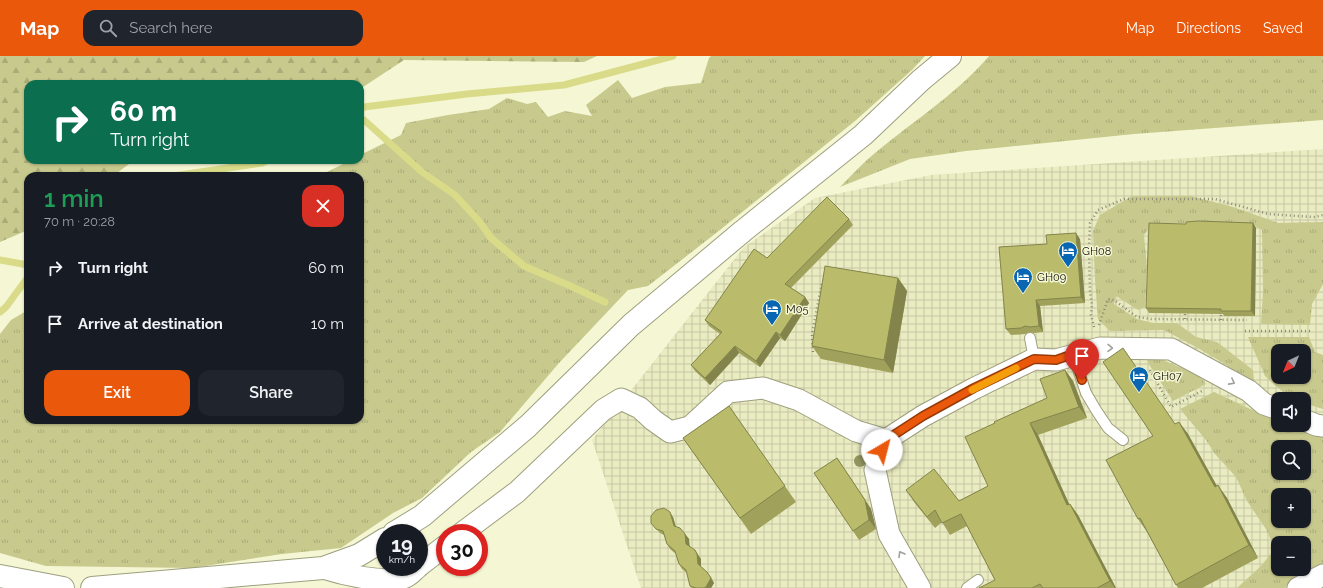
<!DOCTYPE html>
<html lang="en">
<head>
<meta charset="utf-8">
<style>
  :root { --surface:#171b24; --page:#20242c; --text:#f1f3f6; --muted:#9ea1a6; --accent:#ea580c }
  body { margin:0; font-family:Raleway,sans-serif; background:var(--page); color:var(--text); height:100vh; display:flex; flex-direction:column; font-size:15px; white-space:nowrap }
  * { box-sizing:border-box; margin:0 }
  p { font-size:13px; color:var(--muted) }
  .icon { flex:none; width:22px; height:22px; fill:none; stroke:currentColor; stroke-width:2; stroke-linecap:round; stroke-linejoin:round }
  .map { position:relative; flex:1; overflow:hidden }
  .drawer { position:absolute; left:24px; top:116px; width:340px; height:252px; display:flex; flex-direction:column; background:var(--surface); border-radius:12px; box-shadow:0 1px 3px #0004 }
  .drawer>* { flex:none }
  .top-card { position:absolute; left:24px; top:24px; width:340px; height:84px; border-radius:12px; box-shadow:0 1px 3px #0004; background:#0b6e4f; color:#fff; overflow:hidden }
  .needle { width:26px; rotate:223deg }
  .tools { position:absolute; left:1271px; top:288px; display:grid; gap:8px }
  .tools a { display:grid; place-items:center; width:40px; height:40px; border-radius:8px; background:var(--surface); box-shadow:0 1px 3px #0004; font-size:20px }
  .speed { position:absolute; left:376px; top:468px; display:flex; gap:8px; font-size:20px; font-weight:700; text-align:center }
  .speed>* { display:grid; place-content:center; width:52px; height:52px; border-radius:50%; background:var(--surface); box-shadow:0 1px 3px #0004; line-height:1 }
  .speed small { font-size:10px; font-weight:400 }
  .speed .limit { border:6px solid #d22; background:#fff; color:#111 }
  .pin { position:absolute; display:grid; place-items:center; width:34px; height:34px; color:#fff; margin:-41px -17px; border-radius:50% 50% 50% 0; rotate:-45deg; box-shadow:0 0 4px #0007 }
  .pin .icon { rotate:45deg }
  .me { position:absolute; width:44px; margin:-22px; rotate:37deg; stroke-linejoin:round; filter:drop-shadow(0 0 3px #0008) }
  .turn { display:flex; align-items:center; gap:14px; height:84px; padding:0 20px; font-size:18px }
  .turn .icon { width:52px; height:52px; stroke-width:2.5 }
  .turn b { display:block; font-size:28px; line-height:34px }
  .round { display:grid; place-items:center; flex:none; width:42px; height:42px; border-radius:12px; background:var(--page) }
  .overview { display:flex; align-items:center; justify-content:space-between; height:68px; padding:0 20px }
  h1 { font-size:24px; font-weight:600; line-height:30px; color:#1e9e55 }
  .primary-button { display:flex; gap:8px; margin-top:auto; padding:8px 20px }
  .primary-button a { flex:1; height:46px; border-radius:12px; background:var(--accent); color:#fff; font-size:16px; font-weight:600; line-height:46px; text-align:center }
  .primary-button a+a { background:var(--page); color:var(--text) }
  ul { padding:0; list-style:none }
  li { display:flex; align-items:center; gap:12px; height:56px; padding:0 20px }
  li div { flex:1 }
  li b { display:block; font-size:15px }
  li em { font-style:normal }
  header { display:flex; align-items:center; gap:24px; box-sizing:border-box; height:56px; padding:0 20px; background:var(--accent); color:#fff }
  header strong { font-size:19px }
  nav { display:flex; gap:22px; margin-inline-start:auto; font-size:14px }
  .search { width:280px; height:36px; background:var(--page); display:flex; align-items:center; gap:10px; box-sizing:border-box; padding:0 14px; border-radius:12px; color:var(--muted); font-size:15px }
  .map>svg:first-child { display:block }
</style>
</head>
<body>
<header>
<strong>Map</strong>
<div class="search"><svg class="icon" aria-label="search" viewBox="0 0 24 24"><circle cx="10" cy="10" r="6"/><path d="M15 15l6 6"/></svg>Search here</div>
<nav><a>Map</a><a>Directions</a><a>Saved</a></nav>
</header>
<div class="map">
<svg width="1323" height="532" viewBox="0 0 1323 532">
  <defs>
    <pattern id="industrial-grid" width="8" height="8" patternUnits="userSpaceOnUse"><rect width="8" height="8" fill="#e9ebc0"/><path d="M0 4h8M4 0v8" fill="none" stroke="#c7c8a4"/></pattern>
    <pattern id="grass-tufts" width="24" height="20" patternUnits="userSpaceOnUse"><rect width="24" height="20" fill="#c7c98d"/><path d="M3 7l-1-3M5 7V3M7 7l1-3M15 17l-1-3M17 17v-4M19 17l1-3" fill="none" stroke="#aaac78"/></pattern>
    <pattern id="forest-firs" width="22" height="20" patternUnits="userSpaceOnUse"><rect width="22" height="20" fill="#c7c98d"/><path d="M5 1l3.5 6h-7zM16 11l3.5 6h-7z" fill="#aaac78"/></pattern>
  </defs>
  <rect width="100%" height="100%" fill="#f5f7d4"/>
  <path fill="url(#industrial-grid)" fill-rule="evenodd" d="M1323,93V530L1319,532H641L592,384L744,191L815,142L931,119ZM1278,295H1304V321H1278ZM1278,343H1304V369H1278ZM1278,391H1304V417H1278ZM1278,439H1304V465H1278ZM1278,487H1304V513H1278Z"/>
  <g fill="url(#grass-tufts)" fill-rule="evenodd">
    <polygon points="711,0 925,0 912,14 855,65 720,174 648,230 628,234 559,307 500,376 471,396 422,442 393,457 341,492 282,498 192,512 46,510 0,497 0,278 11,264 28,254 28,364 360,364 360,120 319,120 351,104 360,104 360,99 401,79 406,67 448,59 489,53 507,42 527,48 536,46 548,61 565,55 592,60 586,49 618,24 632,42 665,31 701,27 709,2"/>
    <path d="M989,0H1323V64L1134,78L966,95L910,103L840,131C849,122 858,112 868,103C907,69 955,40 989,0Z"/>
    <polygon points="1132,140 1191,140 1233,151 1278,167 1323,166 1323,228 1312,248 1310,269 1261,268 1263,235 1262,174 1255,170 1194,167 1153,167 1144,179 1147,211 1145,251 1138,254 1116,240 1114,248 1137,263 1153,267 1177,267 1196,281 1217,286 1253,314 1254,326 1247,325 1225,308 1196,291 1164,274 1110,275 1098,263 1095,224 1093,175 1100,159"/>
    <path d="M1248,281H1309L1315,296L1323,299V353L1304,347V343H1296L1284,337L1265,320ZM1278,295H1304V321H1278Z"/>
    <polygon points="1144,296 1198,319 1206,328 1173,345 1150,310"/>
    <path d="M1214,336L1263,359L1278,365V369H1290L1323,378V509L1284,532H1237L1260,511L1275,493L1266,473L1247,445L1236,421L1215,398L1206,384L1180,353ZM1278,391H1304V417H1278ZM1278,439H1304V465H1278ZM1278,487H1304V513H1278Z"/>
  </g>
  <polygon fill="url(#forest-firs)" points="0,0 597,0 584,6 404,4 360,33 360,28 28,28 28,104 160,104 129,108 113,120 28,120 28,174 0,186"/>
  <g fill="none" stroke-linecap="round" stroke-linejoin="round">
    <g stroke="#d9db89" stroke-width="7">
      <polyline points="360,53 364,51 467,38 564,29 673,0"/>
      <polyline points="360,64 364,64 422,116 455,139 479,165 491,182 524,210 568,229 605,246"/>
      <polyline points="173,120 262,107 268,104"/>
      <polyline points="0,204 28,209"/>
      <polyline points="0,256 6,251 28,221"/>
    </g>
    <defs>
      <g id="service">
        <polyline points="1030,282 1034,303"/>
        <polyline points="1073,298 1086,337 1096,354 1108,372 1123,384"/>
        <polyline points="967,532 978,524"/>
      </g>
      <g id="minor">
        <polyline points="1304,364 1316,369 1323,370"/>
        <polyline points="462,477 517,436 603,354 621,343 640,352 653,364 670,376 690,371 728,336 763,332 799,344 856,375 886,384"/>
        <polyline points="419,510 445,490"/>
        <path d="M323,512C345,519 381,527 403,522C409,521 414,514 418,511"/>
        <polyline points="920,532 889,478 875,414 886,384 923,360 975,332 1034,303 1056,304 1100,292 1171,293 1249,335 1264,348 1278,353"/>
        <polyline points="1298,532 1323,519"/>
      </g>
      <g id="tertiary">
        <polyline points="394,477 422,460 528,370 631,269 743,175 863,79 921,24 950,0"/>
        <polyline points="0,520 63,532"/>
        <polyline points="92,532 323,512 359,499 385,483"/>
      </g>
    </defs>
    <use href="#service" stroke="#9e9f7e" stroke-width="12"/>
    <use href="#minor" stroke="#9e9f7e" stroke-width="23"/>
    <use href="#tertiary" stroke="#9e9f7e" stroke-width="24"/>
    <g stroke="#8a8b73" stroke-width="2.5" stroke-dasharray="1 3" stroke-linecap="butt">
      <polyline points="1185,263 1185,254"/>
      <polyline points="1221,264 1221,254"/>
      <polyline points="1099,269 1108,243 1114,244 1137,261 1151,263 1247,264"/>
      <polyline points="1094,271 1091,259 1092,249 1090,235 1089,190 1090,167 1098,154 1124,143 1215,143 1268,158 1315,161 1323,159"/>
      <polyline points="1245,275 1310,275"/>
      <polyline points="813,296 812,278 822,226 825,226"/>
      <polyline points="1150,314 1171,351 1202,335"/>
    </g>
    <use href="#service" stroke="#fff" stroke-width="10"/>
    <use href="#minor" stroke="#fff" stroke-width="21"/>
    <use href="#tertiary" stroke="#fff" stroke-width="22"/>
  </g>
  <circle fill="#93945f" cx="860" cy="405" r="6"/>
  <g fill="#a0a25c">
    <polygon points="849,163 853,169 791,232 805,241 809,247 785,285 780,282 760,311 739,297 710,329 695,315 691,309 720,278 709,270 705,264 767,202"/>
    <polygon points="1253,167 1256,172 1255,260 1224,260 1223,258 1149,257 1146,252 1186,168"/>
    <polygon points="1080,183 1085,247 1040,250 1043,276 1034,277 1029,276 1025,278 1011,279 1006,273 1047,188"/>
    <polygon points="898,222 907,235 893,317 821,303 812,290"/>
    <polygon points="1065,314 1073,325 1087,362 1038,379 1069,448 1070,448 1078,459 1116,532 979,532 995,524 967,470 950,479 942,466 935,472 914,446 906,434 959,445 988,430 1047,342"/>
    <polygon points="729,350 796,446 751,478 683,382"/>
    <polygon points="1179,366 1188,378 1217,430 1227,442 1258,502 1202,532 1178,532 1147,476 1138,463 1175,368"/>
    <polygon points="837,402 871,453 876,473 859,484 853,475"/>
    <polygon points="673,461 676,471 685,478 689,483 689,490 701,503 701,511 711,521 714,527 711,532 692,532 690,530 687,517 682,513 679,508 676,498 670,493 667,488 664,479 660,477 651,467"/>
  </g>
  <g fill="#82844b">
    <polygon points="1253,167 1256,172 1255,260 1251,255"/>
    <polygon points="1076,177 1080,183 1085,247 1081,241"/>
    <polygon points="898,222 907,235 893,317 884,304"/>
    <polygon points="805,241 809,247 785,285 780,279"/>
    <polygon points="1036,244 1040,250 1043,276 1039,270"/>
    <polygon points="776,276 780,282 760,311 756,305"/>
    <polygon points="735,290 739,297 710,329 705,322"/>
    <polygon points="1065,314 1073,325 1087,362 1079,351"/>
    <polygon points="1179,366 1188,378 1224,443 1215,431"/>
    <polygon points="1030,367 1038,379 1075,461 1067,449"/>
    <polygon points="837,402 871,453 876,473 869,464"/>
    <polygon points="1218,429 1227,442 1258,502 1249,489"/>
    <polygon points="1070,448 1078,459 1116,532 1115,532 1110,525"/>
    <polygon points="670,456 673,461 677,475 674,470"/>
    <polygon points="685,478 689,483 690,492 686,488"/>
    <polygon points="695,494 701,503 701,513 698,508"/>
    <polygon points="707,516 714,527 711,532 706,532 706,531"/>
  </g>
  <g fill="#babc6b" stroke="#82844b">
    <polygon points="827,141 849,163 785,228 805,241 780,279 776,276 756,305 735,290 705,322 691,309 722,276 705,264 754,193 767,202"/>
    <polygon points="1198,165 1253,167 1251,255 1221,255 1221,253 1146,252 1149,167 1186,168 1186,166"/>
    <polygon points="1076,177 1081,241 1036,244 1039,270 1030,271 1025,270 1021,272 1006,273 999,191 1047,188 1046,179"/>
    <polygon points="825,210 898,222 884,304 812,290"/>
    <polygon points="1123,292 1175,368 1179,366 1215,431 1218,429 1249,489 1176,529 1140,462 1138,463 1106,404 1153,380 1103,306"/>
    <polygon points="1065,314 1079,351 1030,367 1067,449 1070,448 1110,525 1097,532 1043,532 1040,528 1032,532 979,532 995,524 961,458 942,467 935,454 927,461 906,434 934,413 959,445 988,430 965,381 995,367 994,366 1047,342 1040,323"/>
    <polygon points="729,350 785,430 740,462 683,382"/>
    <polygon points="837,402 865,444 869,464 853,475 814,417"/>
    <polygon points="664,452 670,456 674,470 680,472 685,478 686,488 695,494 697,498 698,508 707,516 711,522 706,531 704,532 696,532 690,530 686,514 679,508 675,495 667,488 663,475 656,473 651,467 651,460 656,454"/>
  </g>
  <defs><path id="oneway-chevron" d="M-2-3.5L2.5 0L-2 3.5" fill="none" stroke-width="1.6" stroke-linecap="round" stroke-linejoin="round"/></defs>
  <g stroke="#a0a09b">
    <use href="#oneway-chevron" transform="translate(1110 292) rotate(1)"/>
    <use href="#oneway-chevron" transform="translate(1232 326) rotate(28)"/>
    <use href="#oneway-chevron" transform="translate(901 498) rotate(-120)"/>
  </g>
  <g fill="none" stroke-linecap="round" stroke-linejoin="round">
    <defs>
      <polyline id="route" points="882,394 886,384 923,360 974,332 1034,303 1056,304 1073,298 1082,324"/>
    </defs>
    <use href="#route" stroke="#983908" stroke-width="10"/>
    <use href="#route" stroke="#ea580c" stroke-width="7"/>
    <polyline stroke="#f59e0b" stroke-width="7" points="972,334 1016,312"/>
  </g>
  <defs>
    <symbol id="hotel-pin" viewBox="-11 -11 22 30"><path d="M0 17L-7.5 6A9.5 9.5 0 1 1 7.5 6Z" fill="#0866b3" stroke="#f5f7d4"/><path d="M-6-4.5h1.5V1H6V5H4.5V3h-9V5H-6ZM-4 0a1.8 1.8 0 1 1 3.6 0ZM.5 0V-2.5h3Q6-2.5 6 0Z" fill="#fff"/></symbol>
  </defs>
  <g fill-rule="evenodd">
    <use href="#hotel-pin" x="1057" y="184" width="22" height="30"/>
    <use href="#hotel-pin" x="1012" y="210" width="22" height="30"/>
    <use href="#hotel-pin" x="761" y="242" width="22" height="30"/>
    <use href="#hotel-pin" x="1128" y="309" width="22" height="30"/>
  </g>
  <g text-anchor="middle" dominant-baseline="central" stroke-width="3" stroke-linejoin="round" paint-order="stroke">
    <g font-size="11" fill="#111105" stroke="#f5f7d4" text-anchor="start">
      <text x="1082" y="195">GH08</text>
      <text x="1037" y="221">GH09</text>
      <text x="786" y="253">M05</text>
      <text x="1153" y="320">GH07</text>
    </g>
  </g>
</svg>
<div class="tools">
<a><svg class="needle" viewBox="-14 -14 28 28"><path d="M0-13l5 13h-10z" fill="#e53935"/><path d="M0 13l5-13h-10z" fill="#9ea1a6"/></svg></a>
<a><svg class="icon" aria-label="sound" viewBox="0 0 24 24"><path d="M4 9h4l5-4v14l-5-4H4zM17 9q2 3 0 6"/></svg></a>
<a><svg class="icon" aria-label="search" viewBox="0 0 24 24"><circle cx="10" cy="10" r="6"/><path d="M15 15l6 6"/></svg></a>
<a>+</a>
<a>−</a>
</div>
<div class="speed"><div>19<small>km/h</small></div><div class="limit">30</div></div>
<div class="pin" style="left:1082px;top:324px;background:#d93025"><svg class="icon" aria-label="arrive" viewBox="0 0 24 24"><path d="M6 21V4h12l-3 4 3 4H6"/></svg></div>
<svg class="me" style="left:882px;top:394px" viewBox="-20 -20 40 40"><circle r="19" fill="#fff"/><path d="M0-13L10 11 0 6-10 11z" fill="#ea580c"/></svg>
<div class="top-card">
<div class="turn"><svg class="icon" aria-label="right" viewBox="0 0 24 24"><path d="M7 20v-9h11M14 6l5 5-5 5"/></svg><div><b>60 m</b>Turn right</div></div>
</div>
<section class="drawer">
<div class="overview"><div><h1>1 min</h1><p>70 m · 20:28</p></div><a class="round" style="background:#d93025;color:#fff"><svg class="icon" aria-label="close" viewBox="0 0 24 24"><path d="M6 6l12 12M18 6L6 18"/></svg></a></div>
<ul>
<li><svg class="icon" aria-label="right" viewBox="0 0 24 24"><path d="M7 20v-9h11M14 6l5 5-5 5"/></svg><div><b>Turn right</b></div><em>60 m</em></li>
<li><svg class="icon" aria-label="arrive" viewBox="0 0 24 24"><path d="M6 21V4h12l-3 4 3 4H6"/></svg><div><b>Arrive at destination</b></div><em>10 m</em></li>
</ul>
<div class="primary-button"><a>Exit</a><a>Share</a></div>
</section>
</div>
</body>
</html>
